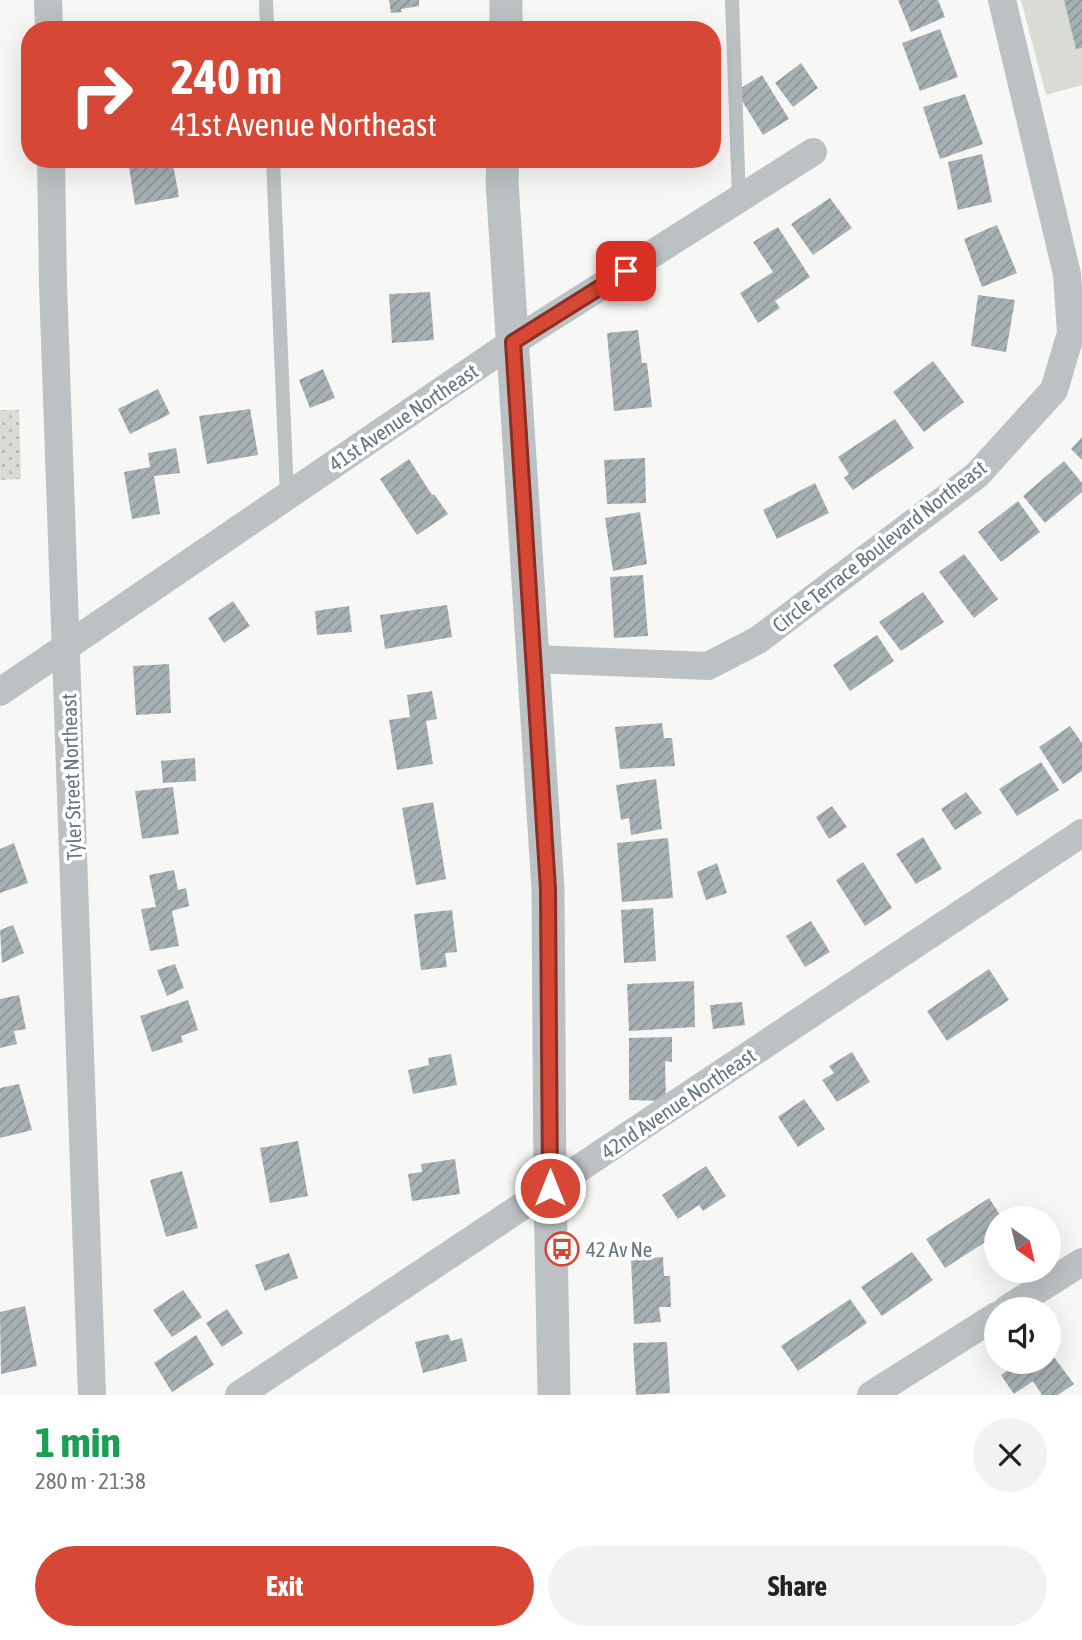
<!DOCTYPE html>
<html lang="en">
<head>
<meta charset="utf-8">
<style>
  :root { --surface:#fff; --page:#f2f2f2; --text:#222; --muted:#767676; --accent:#d64736 }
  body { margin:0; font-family:"Asap Condensed",sans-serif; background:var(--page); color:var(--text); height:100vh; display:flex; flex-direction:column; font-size:26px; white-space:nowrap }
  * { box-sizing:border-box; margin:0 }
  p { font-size:23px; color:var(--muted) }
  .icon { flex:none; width:38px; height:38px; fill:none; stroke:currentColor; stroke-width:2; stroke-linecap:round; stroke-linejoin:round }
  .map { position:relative; height:1395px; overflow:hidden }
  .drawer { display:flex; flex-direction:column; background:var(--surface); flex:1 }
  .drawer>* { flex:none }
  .banner { position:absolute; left:21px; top:21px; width:700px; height:147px; border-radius:28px; box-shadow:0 7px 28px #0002; background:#d64736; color:#fff; overflow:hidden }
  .needle { width:46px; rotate:146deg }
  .controls { position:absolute; left:984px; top:1206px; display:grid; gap:14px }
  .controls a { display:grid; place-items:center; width:77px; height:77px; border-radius:50%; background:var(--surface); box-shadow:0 7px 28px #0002; font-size:35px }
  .pin { position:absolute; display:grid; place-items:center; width:60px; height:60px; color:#fff; margin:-30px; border-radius:14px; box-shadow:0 4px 10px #0006 }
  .me { position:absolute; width:77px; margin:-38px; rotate:0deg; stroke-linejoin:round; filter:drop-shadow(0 0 5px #0008) }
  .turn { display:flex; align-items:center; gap:24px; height:147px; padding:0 35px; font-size:32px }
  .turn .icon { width:91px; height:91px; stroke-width:2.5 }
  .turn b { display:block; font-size:49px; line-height:60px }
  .round { display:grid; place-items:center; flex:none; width:74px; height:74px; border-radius:37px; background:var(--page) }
  .summary { display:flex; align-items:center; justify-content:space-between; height:119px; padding:0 35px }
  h1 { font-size:42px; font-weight:700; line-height:52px; color:#1e9e55 }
  .action { display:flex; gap:14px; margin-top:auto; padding:14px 35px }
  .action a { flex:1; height:80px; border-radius:42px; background:var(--accent); color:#fff; font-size:28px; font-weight:700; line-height:80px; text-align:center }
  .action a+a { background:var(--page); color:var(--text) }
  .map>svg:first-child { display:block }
</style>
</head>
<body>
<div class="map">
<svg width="1082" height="1395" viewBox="0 0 1082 1395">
  <defs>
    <pattern id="garden-dots" width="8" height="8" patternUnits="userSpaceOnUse" patternTransform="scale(1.75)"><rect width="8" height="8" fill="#d8dcd4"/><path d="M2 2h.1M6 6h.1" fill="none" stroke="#b3b7b1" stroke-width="1.8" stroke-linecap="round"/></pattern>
    <pattern id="building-hatch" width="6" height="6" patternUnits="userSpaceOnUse" patternTransform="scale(1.75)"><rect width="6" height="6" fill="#a7b0b3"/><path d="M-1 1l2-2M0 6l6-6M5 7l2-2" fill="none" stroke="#8c9497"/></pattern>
  </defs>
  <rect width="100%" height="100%" fill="#f7f7f5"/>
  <polygon fill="#d8dcd4" points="1021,0 1082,0 1082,85 1046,95"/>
  <polygon fill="url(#garden-dots)" points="0,410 19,410 21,479 0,480"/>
  <g fill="url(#building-hatch)">
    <polygon points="389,0 419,0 419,6 401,9 402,12 391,13"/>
    <polygon points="898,0 938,0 945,17 911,32"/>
    <polygon points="1064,0 1082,0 1082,48 1076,49"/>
    <polygon points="659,26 659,30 628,30 628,28"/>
    <polygon points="940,29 958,77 920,91 902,43"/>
    <polygon points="801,63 818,88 793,107 775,83"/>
    <polygon points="762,75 789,119 763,135 736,91"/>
    <polygon points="965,94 983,144 940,159 923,107"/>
    <polygon points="982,154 992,202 958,210 948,162"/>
    <polygon points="135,159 172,159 179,197 135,205 129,167 136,166"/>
    <polygon points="830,198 852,228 813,255 791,224"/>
    <polygon points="997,225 1017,273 982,287 964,239"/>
    <polygon points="778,227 810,277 775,301 780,308 758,323 740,293 773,272 753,242"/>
    <polygon points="430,292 434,340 392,343 389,294"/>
    <polygon points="978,295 1015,300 1006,352 971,346"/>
    <polygon points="638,330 642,363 647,363 652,407 614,411 607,333"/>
    <polygon points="933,361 964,402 924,432 893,392"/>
    <polygon points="323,369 335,398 310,408 299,380"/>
    <polygon points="158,389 170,414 130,434 118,409"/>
    <polygon points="250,409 258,455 207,464 199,416"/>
    <polygon points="895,419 914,448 853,490 844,478 849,474 838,457"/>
    <polygon points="1082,437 1082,460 1071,449"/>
    <polygon points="176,448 180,473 154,476 160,514 132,519 124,472 150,467 148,453"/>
    <polygon points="645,458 646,503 607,504 604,460"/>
    <polygon points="409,459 432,495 434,494 448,514 417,535 380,479"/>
    <polygon points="1064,461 1082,483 1082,492 1045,523 1023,496"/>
    <polygon points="815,483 829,513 777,539 763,510"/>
    <polygon points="1018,501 1040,532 1001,562 978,532"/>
    <polygon points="640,512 647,564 613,571 605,518"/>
    <polygon points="964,554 998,599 974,618 939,572"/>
    <polygon points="643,575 648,636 614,638 610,577"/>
    <polygon points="923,592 944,622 901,651 879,622"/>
    <polygon points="233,601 250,626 224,643 208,618"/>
    <polygon points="447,605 452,637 385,649 380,615"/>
    <polygon points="349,606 352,632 317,635 315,611"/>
    <polygon points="877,635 894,661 850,691 833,665"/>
    <polygon points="169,664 171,713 136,715 133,666"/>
    <polygon points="432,691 437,719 426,721 433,764 397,770 389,720 410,717 407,695"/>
    <polygon points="662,723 664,738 672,738 675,766 620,769 615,727"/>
    <polygon points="1070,726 1082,743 1082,771 1063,784 1039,747"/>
    <polygon points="195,758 196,781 163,783 161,761"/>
    <polygon points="1041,762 1059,790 1017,816 999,789"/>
    <polygon points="656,779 662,829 631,835 629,818 621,820 616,785"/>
    <polygon points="173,787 179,834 142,839 135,791"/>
    <polygon points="966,792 982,813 955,830 941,809"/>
    <polygon points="433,802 446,879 416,885 402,808"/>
    <polygon points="832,806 847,827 829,839 816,817"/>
    <polygon points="923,837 942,869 916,884 896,854"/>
    <polygon points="668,838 673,898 622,902 617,843"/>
    <polygon points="14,843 28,883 0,893 0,849"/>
    <polygon points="863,862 892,908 865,926 836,880"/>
    <polygon points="717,863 727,893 706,900 697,872"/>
    <polygon points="174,870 178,890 186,888 189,906 172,911 179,946 150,951 141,909 156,907 149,875"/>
    <polygon points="653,908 656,961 624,963 621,910"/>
    <polygon points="452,910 457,952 445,953 447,967 421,970 414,914"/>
    <polygon points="811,921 830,952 805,967 786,936"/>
    <polygon points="13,925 24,953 2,963 0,930"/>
    <polygon points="175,964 184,988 167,996 157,970"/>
    <polygon points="989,969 1009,1000 947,1041 927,1011"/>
    <polygon points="694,981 695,1027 629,1031 627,984"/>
    <polygon points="19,995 26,1029 14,1031 17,1044 0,1048 0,999"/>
    <polygon points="188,1000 198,1030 181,1036 183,1042 152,1052 140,1016"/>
    <polygon points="742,1002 745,1025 713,1029 710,1005"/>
    <polygon points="672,1037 672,1062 665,1061 666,1101 629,1100 629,1038"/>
    <polygon points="852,1052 870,1082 837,1102 822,1080 834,1073 829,1066"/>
    <polygon points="451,1054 457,1085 413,1094 408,1070 429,1065 428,1058"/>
    <polygon points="19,1084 32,1130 0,1138 0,1088"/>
    <polygon points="804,1099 825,1129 798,1147 778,1117"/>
    <polygon points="298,1141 308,1196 270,1203 260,1148"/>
    <polygon points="455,1159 460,1194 412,1201 408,1174 422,1172 421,1164"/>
    <polygon points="706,1166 726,1196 703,1211 699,1205 678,1219 662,1195"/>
    <polygon points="182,1171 198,1228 166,1237 150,1180"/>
    <polygon points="989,1198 1002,1218 996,1218 996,1235 945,1268 926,1239"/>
    <polygon points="912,1252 933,1280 882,1316 861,1287"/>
    <polygon points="289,1253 298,1278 265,1291 255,1265"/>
    <polygon points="663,1257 664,1276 670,1276 671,1307 659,1307 661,1322 634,1324 631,1259"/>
    <polygon points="183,1290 202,1317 172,1337 153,1310"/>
    <polygon points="850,1299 867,1323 798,1371 781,1346"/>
    <polygon points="25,1306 37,1366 1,1374 0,1312"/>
    <polygon points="227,1309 243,1333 222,1347 206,1323"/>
    <polygon points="448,1334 451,1341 462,1338 467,1361 423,1373 415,1342"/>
    <polygon points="196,1335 214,1365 172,1392 154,1363"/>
    <polygon points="667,1342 670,1393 636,1395 633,1343"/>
    <polygon points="1048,1349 1074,1384 1058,1395 1042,1395 1033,1381 1014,1394 1001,1375 1020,1362 1048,1362"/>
  </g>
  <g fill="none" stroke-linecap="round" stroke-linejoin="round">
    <g stroke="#bcc2c4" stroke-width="14">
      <polyline points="266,0 267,30"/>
      <polyline points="732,0 739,199"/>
      <polyline points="273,159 287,496"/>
    </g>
    <g stroke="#bcc2c4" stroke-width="28">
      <polyline points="48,0 49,30"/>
      <polyline points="51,159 53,284 92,1395"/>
      <polyline points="534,659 708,666 758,640 977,475 1054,390 1071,333 1067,274 1002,0"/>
      <polyline points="0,692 513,342 813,152"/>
      <polyline points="1007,1309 1082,1262"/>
      <polyline points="239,1395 1082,833"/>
      <polyline points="871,1395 996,1316"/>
    </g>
    <g stroke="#bcc2c4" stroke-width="33">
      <polyline points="506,30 506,0"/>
      <polyline points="503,159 502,182 548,889 550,1189 554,1395"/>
    </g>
  </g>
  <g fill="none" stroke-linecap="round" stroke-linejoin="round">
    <defs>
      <polyline id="route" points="550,1188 548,889 513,342 626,271"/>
    </defs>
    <use href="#route" stroke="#8b2e23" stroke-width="18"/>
    <use href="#route" stroke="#d64736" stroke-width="12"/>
  </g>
  <defs>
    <symbol id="bus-ring" viewBox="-11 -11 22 22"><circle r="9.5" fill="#fff" stroke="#d64736" stroke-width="1.5"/><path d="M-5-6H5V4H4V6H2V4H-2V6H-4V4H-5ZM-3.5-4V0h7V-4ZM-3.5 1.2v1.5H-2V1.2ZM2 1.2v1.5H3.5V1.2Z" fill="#d64736"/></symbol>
  </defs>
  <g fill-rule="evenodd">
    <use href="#bus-ring" x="543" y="1230" width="38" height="38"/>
  </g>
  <g text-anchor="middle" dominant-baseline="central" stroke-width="7" stroke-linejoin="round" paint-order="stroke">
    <g font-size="21" fill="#65767d" stroke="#fff">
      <text transform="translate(403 417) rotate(-34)">41st Avenue Northeast</text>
      <text transform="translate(879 546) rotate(-38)">Circle Terrace Boulevard Northeast</text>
      <text transform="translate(71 777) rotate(-92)">Tyler Street Northeast</text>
      <text transform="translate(678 1103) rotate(-34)">42nd Avenue Northeast</text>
    </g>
    <g font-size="21" fill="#65767d" stroke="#fff" text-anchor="start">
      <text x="586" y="1249">42 Av Ne</text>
    </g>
  </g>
</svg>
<div class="controls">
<a><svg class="needle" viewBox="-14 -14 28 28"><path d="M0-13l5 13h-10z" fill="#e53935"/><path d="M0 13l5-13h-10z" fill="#767676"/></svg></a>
<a><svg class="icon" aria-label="sound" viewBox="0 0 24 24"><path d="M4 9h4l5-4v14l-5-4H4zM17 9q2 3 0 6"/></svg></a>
</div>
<div class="pin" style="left:626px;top:271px;background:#d93025"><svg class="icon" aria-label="arrive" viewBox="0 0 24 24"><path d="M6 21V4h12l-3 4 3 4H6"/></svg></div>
<svg class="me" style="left:550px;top:1188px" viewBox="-20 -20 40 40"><circle r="17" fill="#d64736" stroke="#fff" stroke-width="3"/><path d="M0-11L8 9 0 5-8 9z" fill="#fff"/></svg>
<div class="banner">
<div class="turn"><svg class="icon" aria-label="right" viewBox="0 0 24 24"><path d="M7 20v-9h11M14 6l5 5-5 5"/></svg><div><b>240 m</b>41st Avenue Northeast</div></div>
</div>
</div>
<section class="drawer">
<div class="summary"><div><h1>1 min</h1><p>280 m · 21:38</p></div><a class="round"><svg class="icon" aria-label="close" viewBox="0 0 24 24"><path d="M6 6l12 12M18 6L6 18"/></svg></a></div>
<div class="action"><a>Exit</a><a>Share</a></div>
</section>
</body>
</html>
